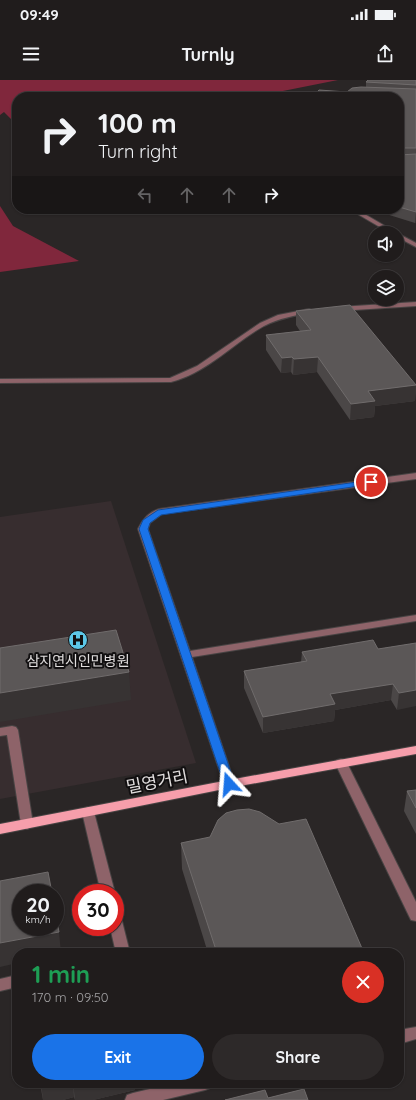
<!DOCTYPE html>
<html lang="en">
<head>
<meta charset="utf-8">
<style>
  :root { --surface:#201c1c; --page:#2d2929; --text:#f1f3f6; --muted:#a2a1a3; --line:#3d3a3b; --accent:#1a73e8 }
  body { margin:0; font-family:Quicksand,"Noto Sans KR",sans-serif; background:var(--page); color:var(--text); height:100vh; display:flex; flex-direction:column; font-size:15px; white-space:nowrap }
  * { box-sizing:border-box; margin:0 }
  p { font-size:13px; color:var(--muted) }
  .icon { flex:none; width:22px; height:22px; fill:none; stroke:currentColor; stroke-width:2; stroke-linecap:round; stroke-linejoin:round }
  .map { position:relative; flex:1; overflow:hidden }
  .sheet { position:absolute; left:12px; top:868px; width:392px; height:140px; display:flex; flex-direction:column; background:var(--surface); border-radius:16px; box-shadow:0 1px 3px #0004,0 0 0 1px var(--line) }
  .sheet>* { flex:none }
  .hud { position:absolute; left:12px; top:12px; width:392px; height:122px; border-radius:16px; box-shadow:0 1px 3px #0004,0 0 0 1px var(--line); background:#201c1c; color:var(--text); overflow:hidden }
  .controls { position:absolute; left:368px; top:146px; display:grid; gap:8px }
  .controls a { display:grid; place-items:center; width:36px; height:36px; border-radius:50%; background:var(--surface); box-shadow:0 1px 3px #0004,0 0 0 1px var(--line); font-size:20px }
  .speed { position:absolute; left:12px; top:804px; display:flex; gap:8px; font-size:20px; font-weight:700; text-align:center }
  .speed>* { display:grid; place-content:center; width:52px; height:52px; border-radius:50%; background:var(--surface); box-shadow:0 1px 3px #0004,0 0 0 1px var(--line); line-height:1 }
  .speed small { font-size:10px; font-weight:400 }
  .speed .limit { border:6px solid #d22; background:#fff; color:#111 }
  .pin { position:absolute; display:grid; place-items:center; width:34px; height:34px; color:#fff; margin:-17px; border:2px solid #fff; border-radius:50%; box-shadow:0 1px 4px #0007 }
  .me { position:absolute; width:44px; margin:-22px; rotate:341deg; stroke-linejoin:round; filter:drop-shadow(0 0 3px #0008) }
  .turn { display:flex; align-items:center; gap:14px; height:84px; padding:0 20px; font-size:18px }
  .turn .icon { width:52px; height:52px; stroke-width:2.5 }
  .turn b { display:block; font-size:28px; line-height:34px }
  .lanes { display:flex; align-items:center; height:38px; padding:0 20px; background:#0003; justify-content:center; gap:20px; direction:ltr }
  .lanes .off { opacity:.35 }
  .round { display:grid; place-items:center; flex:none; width:42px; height:42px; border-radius:21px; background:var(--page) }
  .overview { display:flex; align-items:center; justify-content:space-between; height:68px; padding:0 20px }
  h1 { font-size:24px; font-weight:700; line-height:30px; color:#1e9e55 }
  .cta { display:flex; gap:8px; margin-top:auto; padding:8px 20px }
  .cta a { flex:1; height:46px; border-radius:24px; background:var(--accent); color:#fff; font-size:16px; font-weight:700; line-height:46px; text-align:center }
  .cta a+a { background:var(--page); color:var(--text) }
  .status { display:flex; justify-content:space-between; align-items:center; height:28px; padding:0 20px; background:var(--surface); direction:ltr }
  .status svg { height:11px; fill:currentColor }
  header { display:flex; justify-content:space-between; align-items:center; height:52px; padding:0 20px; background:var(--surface); font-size:18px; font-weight:700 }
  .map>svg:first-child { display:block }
</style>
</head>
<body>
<div class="status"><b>09:49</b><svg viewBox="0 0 49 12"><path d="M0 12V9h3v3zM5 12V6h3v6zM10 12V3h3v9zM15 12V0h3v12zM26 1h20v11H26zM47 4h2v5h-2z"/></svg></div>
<header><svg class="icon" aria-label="menu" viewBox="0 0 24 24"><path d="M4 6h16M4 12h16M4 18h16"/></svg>Turnly<svg class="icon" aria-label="share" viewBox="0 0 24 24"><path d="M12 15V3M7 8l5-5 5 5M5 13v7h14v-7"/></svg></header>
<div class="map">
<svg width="416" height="1020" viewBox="0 0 416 1020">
  <rect width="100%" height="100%" fill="#2a2626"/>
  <polygon fill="#372d2f" points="111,421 196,683 0,719 0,437"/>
  <g fill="#80273c">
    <polygon points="0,0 338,0 253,17 17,17 17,45 4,32 0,35"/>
    <polygon points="0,126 13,146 79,181 0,192"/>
  </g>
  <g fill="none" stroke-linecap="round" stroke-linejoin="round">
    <defs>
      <g id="minor">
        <polygon points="349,129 356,129 397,153 390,153"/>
        <polygon points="397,153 416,163 416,167 397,157"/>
        <polygon points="416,222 416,226 339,231 336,229 339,227"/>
        <path d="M309,229L311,230V232C295,236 279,238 264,246C232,264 207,293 171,302L0,303V299L170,298L197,286L260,243L278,235Z"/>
        <path d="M416,393V399L162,434L150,443L148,449L190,571L416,535V541L192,577L235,704L233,707L229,708L225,707L138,449C142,440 149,432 159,429Z"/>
        <polygon points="12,646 16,647 18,650 33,744 31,747 27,749 23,747 21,744 7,655 0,656 0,648"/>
        <polygon points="341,679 345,680 347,683 416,822 416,841 411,840 409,836 335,683 337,680"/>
        <polygon points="88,727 92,729 94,732 115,813 101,813 82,732 84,729"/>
        <polygon points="115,836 120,837 122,841 130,873 116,873 110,847 115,847"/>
        <polygon points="17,895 17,907 0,911 0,899"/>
        <polygon points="416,947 416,959 399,964 399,950"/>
        <polygon points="175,1003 213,1003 210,1008 205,1010 163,1020 125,1020 127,1015 133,1013"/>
      </g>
      <polygon id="major" points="416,666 416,674 229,708 0,754 0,744 229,700"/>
    </defs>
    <use href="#minor" stroke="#474343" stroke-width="2"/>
    <use href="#major" stroke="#474343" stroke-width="2"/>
    <use href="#minor" fill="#8e6369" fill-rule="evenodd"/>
    <use href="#major" fill="#f69eab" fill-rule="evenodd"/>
  </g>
  <g fill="#4b4747">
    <polygon points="416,0 416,143 415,143 370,129 399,129 399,17 312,17 347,12 366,7 366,2"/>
    <polygon points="296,231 416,305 415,321 375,326 374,337 350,340 317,292 293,295 291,292 281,293 266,270 266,255 300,251 296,245"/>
    <polygon points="416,563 397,630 391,620 335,630 334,641 263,653 244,608 244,591 301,582 302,572 378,569"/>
    <polygon points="416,710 416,754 404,731 407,711"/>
    <polygon points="181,763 364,873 208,873 182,789"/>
    <polygon points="40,1003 136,1003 134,1003 135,1010 93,1020 75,1020 74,1017 63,1020 43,1020"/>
  </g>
  <g fill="#373333">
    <polygon points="416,132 416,143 415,143"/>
    <polygon points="292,277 291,292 281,293 282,278"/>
    <polygon points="318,277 317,292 293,295 294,279"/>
    <polygon points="416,305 415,321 375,326 374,337 350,340 351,324 368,311"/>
    <polygon points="129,592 131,620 0,642 0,613"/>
    <polygon points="393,604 391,620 335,630 334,641 263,653 263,637 330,614"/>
    <polygon points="416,610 416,626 397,630 399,613"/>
    <polygon points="59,852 61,873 17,873 17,883 0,887 0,863"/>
    <polygon points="41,1003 73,1003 74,1017 63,1020 43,1020"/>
    <polygon points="73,1003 136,1003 134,1003 135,1010 93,1020 75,1020"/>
  </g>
  <g fill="#5b5757" stroke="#706c6c">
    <polygon points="368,0 416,0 416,5 366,2"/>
    <polygon points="361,7 416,9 416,68 400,68 399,74 399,17 295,17 297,16 312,17 319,10 347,12 352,8"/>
    <polygon points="263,15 280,17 260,17"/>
    <polygon points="416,74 416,132 399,127 399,75"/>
    <polygon points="350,225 416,305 368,311 375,321 351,324 318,277 294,279 292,277 282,278 266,255 311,250 296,231"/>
    <polygon points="116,550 129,592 0,613 0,568"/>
    <polygon points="373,560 378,569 416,563 416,610 399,613 393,604 330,614 335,624 263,637 244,591 307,581 302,572"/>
    <polygon points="416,710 416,728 407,711"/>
    <polygon points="249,729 260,732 279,744 306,739 364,873 217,873 181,763 210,757 218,740 226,733 237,730"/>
    <polygon points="48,792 52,813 21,813 21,847 55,847 55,830 59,852 0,863 0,801"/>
    <polygon points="304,1009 308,1020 225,1020 265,1010 268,1018"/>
  </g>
  <polygon fill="#1a73e8" stroke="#114b97" points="371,400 375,402 373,404 161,435 150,443 148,449 235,704 233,707 225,707 139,449 143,440 158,430"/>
  <defs>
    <symbol id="hospital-disc" viewBox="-11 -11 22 22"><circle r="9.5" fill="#5cc7e7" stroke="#110f10"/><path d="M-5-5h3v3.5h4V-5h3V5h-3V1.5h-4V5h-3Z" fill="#111"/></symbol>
  </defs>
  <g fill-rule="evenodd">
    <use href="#hospital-disc" x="67" y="549" width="22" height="22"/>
  </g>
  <g text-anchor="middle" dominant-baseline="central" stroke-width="4" stroke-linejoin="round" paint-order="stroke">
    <g font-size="14" fill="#e0dddd" stroke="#110f10">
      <text x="78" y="581">삼지연시인민병원</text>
    </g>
    <g font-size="17" fill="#e0dddd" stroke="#110f10">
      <text transform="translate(157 701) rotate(-11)">밀영거리</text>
    </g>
  </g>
</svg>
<div class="controls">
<a><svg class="icon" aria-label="sound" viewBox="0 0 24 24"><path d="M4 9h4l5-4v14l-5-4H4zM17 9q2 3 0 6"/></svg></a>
<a><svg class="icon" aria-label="layers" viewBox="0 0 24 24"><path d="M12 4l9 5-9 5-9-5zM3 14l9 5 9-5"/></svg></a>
</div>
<div class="speed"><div>20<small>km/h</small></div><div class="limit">30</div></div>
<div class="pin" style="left:371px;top:402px;background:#d93025"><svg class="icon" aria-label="arrive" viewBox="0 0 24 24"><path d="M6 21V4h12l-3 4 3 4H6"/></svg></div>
<svg class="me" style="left:229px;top:704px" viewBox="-20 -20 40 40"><path d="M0-17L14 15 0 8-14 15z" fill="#1a73e8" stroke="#fff" stroke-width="4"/></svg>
<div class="hud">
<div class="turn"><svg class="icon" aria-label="right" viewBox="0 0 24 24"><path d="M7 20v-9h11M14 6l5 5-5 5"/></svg><div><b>100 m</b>Turn right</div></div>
<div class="lanes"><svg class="icon off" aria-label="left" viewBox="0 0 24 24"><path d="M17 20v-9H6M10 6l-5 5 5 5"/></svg><svg class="icon off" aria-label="ahead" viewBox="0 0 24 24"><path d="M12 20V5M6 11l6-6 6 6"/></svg><svg class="icon off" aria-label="ahead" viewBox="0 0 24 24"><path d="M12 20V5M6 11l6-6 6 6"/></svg><svg class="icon" aria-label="right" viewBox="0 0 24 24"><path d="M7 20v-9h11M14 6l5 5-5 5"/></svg></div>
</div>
<section class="sheet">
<div class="overview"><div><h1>1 min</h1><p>170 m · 09:50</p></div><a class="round" style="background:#d93025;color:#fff"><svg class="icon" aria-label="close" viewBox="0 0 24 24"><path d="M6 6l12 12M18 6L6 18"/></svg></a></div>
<div class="cta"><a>Exit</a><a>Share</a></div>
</section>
</div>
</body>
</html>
